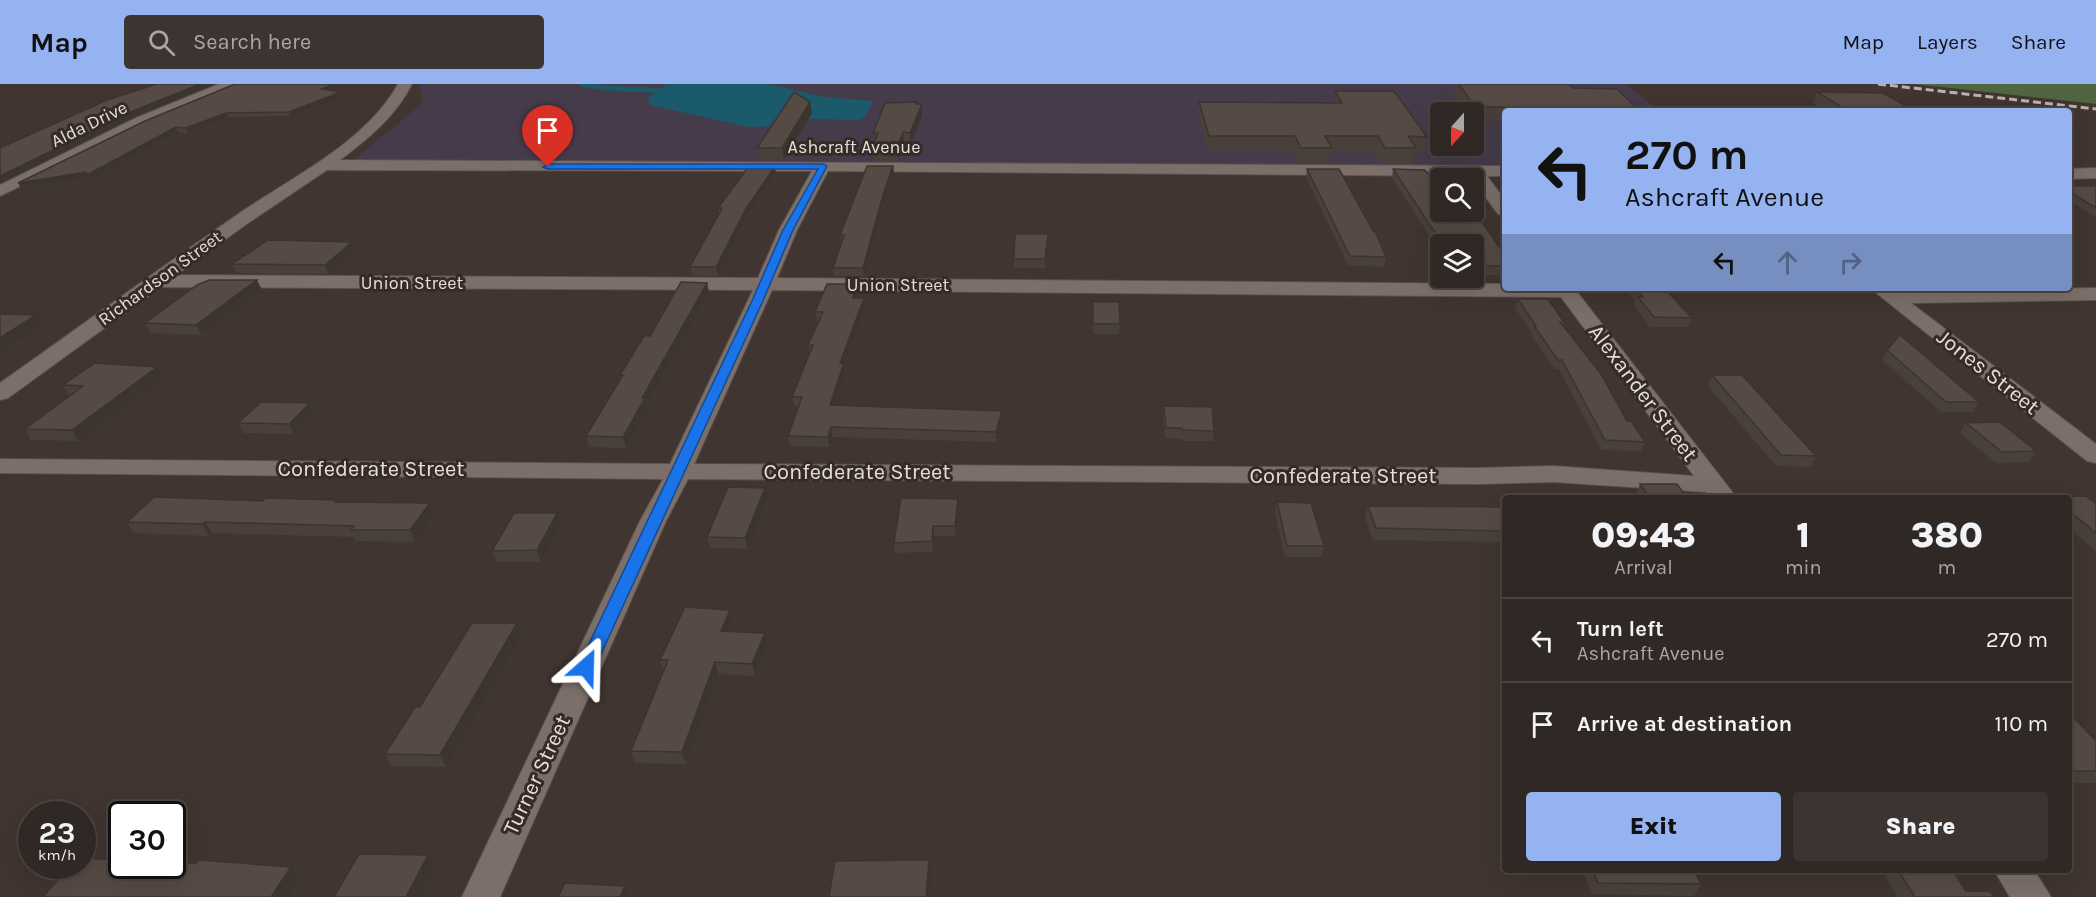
<!DOCTYPE html>
<html lang="en">
<head>
<meta charset="utf-8">
<style>
  :root { --surface:#302824; --page:#3c3431; --text:#f1f3f6; --muted:#a8a6a6; --line:#4b4441; --accent:#95b2f1 }
  body { margin:0; font-family:Karla,sans-serif; background:var(--page); color:var(--text); height:100vh; display:flex; flex-direction:column; font-size:22px; white-space:nowrap }
  * { box-sizing:border-box; margin:0 }
  p { font-size:20px; color:var(--muted) }
  .icon { flex:none; width:33px; height:33px; fill:none; stroke:currentColor; stroke-width:2; stroke-linecap:round; stroke-linejoin:round }
  .map { position:relative; flex:1; overflow:hidden }
  .panel { position:absolute; left:1502px; top:411px; width:570px; height:378px; display:flex; flex-direction:column; background:var(--surface); border-radius:6px; box-shadow:0 6px 24px #0002,0 0 0 2px var(--line) }
  .panel>* { flex:none }
  .hud { position:absolute; left:1502px; top:24px; width:570px; height:183px; border-radius:6px; box-shadow:0 6px 24px #0002,0 0 0 2px var(--line); background:#95b2f1; color:#111; overflow:hidden }
  .needle { width:39px; rotate:201deg }
  .controls { position:absolute; left:1430px; top:18px; display:grid; gap:12px }
  .controls a { display:grid; place-items:center; width:54px; height:54px; border-radius:6px; background:var(--surface); box-shadow:0 6px 24px #0002,0 0 0 2px var(--line); font-size:30px }
  .speed { position:absolute; left:18px; top:717px; display:flex; gap:12px; font-size:30px; font-weight:700; text-align:center }
  .speed>* { display:grid; place-content:center; width:78px; height:78px; border-radius:50%; background:var(--surface); box-shadow:0 6px 24px #0002,0 0 0 2px var(--line); line-height:1 }
  .speed small { font-size:15px; font-weight:400 }
  .speed .limit { border:3px solid #111; border-radius:9px; background:#fff; color:#111 }
  .pin { position:absolute; display:grid; place-items:center; width:51px; height:51px; color:#fff; margin:-62px -26px; border-radius:50% 50% 50% 0; rotate:-45deg; box-shadow:0 0 6px #0007 }
  .pin .icon { rotate:45deg }
  .me { position:absolute; width:66px; margin:-33px; rotate:25deg; stroke-linejoin:round; filter:drop-shadow(0 0 4px #0008) }
  .turn { display:flex; align-items:center; gap:21px; height:126px; padding:0 24px; font-size:27px }
  .turn .icon { width:78px; height:78px; stroke-width:2.5 }
  .turn b { display:block; font-size:42px; line-height:51px }
  .lanes { display:flex; align-items:center; height:57px; padding:0 24px; background:#0003; justify-content:center; gap:30px; direction:ltr }
  .lanes .off { opacity:.35 }
  .eta { display:flex; justify-content:space-evenly; align-items:center; height:102px; text-align:center }
  .eta b { font-size:36px; font-weight:800; line-height:42px }
  .primary-button { display:flex; gap:12px; margin-top:auto; padding:12px 24px }
  .primary-button a { flex:1; height:69px; border-radius:6px; background:var(--accent); color:#111; font-size:24px; font-weight:800; line-height:69px; text-align:center }
  .primary-button a+a { background:var(--page); color:var(--text) }
  ul { padding:0; list-style:none }
  li { display:flex; align-items:center; gap:18px; height:84px; padding:0 24px; border-top:2px solid var(--line) }
  li div { flex:1 }
  li b { display:block; font-size:22px }
  li em { font-style:normal }
  header { display:flex; align-items:center; gap:36px; box-sizing:border-box; height:84px; padding:0 30px; background:var(--accent); color:#111 }
  header strong { font-size:28px }
  nav { display:flex; gap:33px; margin-inline-start:auto; font-size:21px }
  .search { width:420px; height:54px; background:var(--page); display:flex; align-items:center; gap:15px; box-sizing:border-box; padding:0 21px; border-radius:6px; color:var(--muted); font-size:22px }
  .map>svg:first-child { display:block }
</style>
</head>
<body>
<header>
<strong>Map</strong>
<div class="search"><svg class="icon" aria-label="search" viewBox="0 0 24 24"><circle cx="10" cy="10" r="6"/><path d="M15 15l6 6"/></svg>Search here</div>
<nav><a>Map</a><a>Layers</a><a>Share</a></nav>
</header>
<div class="map">
<svg width="2096" height="813" viewBox="0 0 2096 813">
  <rect width="100%" height="100%" fill="#403530"/>
  <path fill="#463b4a" fill-rule="evenodd" d="M419,0H1625L1660,27H1504V84L341,86L423,19ZM1440,28H1473V62H1440Z"/>
  <polygon fill="#50663f" points="1914,0 2096,0 2096,20"/>
  <polygon fill="#1b5a6b" points="667,0 768,0 823,13 873,17 864,34 858,36 812,35 773,42 749,43 650,21 648,14"/>
  <g fill="none" stroke-linecap="round" stroke-linejoin="round">
    <polyline stroke="#1b5a6b" stroke-width="5" points="582,0 607,4 669,7"/>
    <defs>
      <g id="minor">
        <polygon points="219,0 238,0 236,3 146,40 0,112 0,101 136,34"/>
        <path d="M398,0H412C395,33 369,54 340,76L1504,82V92H1487L1504,115V131L1498,130L1470,92L828,87L797,146L777,194L1504,200V204H1574L1733,409L1729,414H1711L1706,408L1553,398L1479,400L688,395L666,437L500,813H462L640,437L663,395L0,389V375L670,380L753,206L161,203L8,314L0,316V299C78,244 156,187 234,133C288,95 366,59 398,0ZM327,86L812,87L779,146L758,194L176,191L248,139ZM772,206L1561,213L1694,392L1553,382L1479,384L694,380Z"/>
        <polygon points="2096,84 2096,94 2068,95 2068,85"/>
        <polygon points="1870,204 1892,204 1896,207 2096,204 2096,216 1911,219 2096,360 2096,379 2087,377"/>
        <polygon points="1994,786 2034,786 2051,813 2010,813"/>
      </g>
    </defs>
    <use href="#minor" stroke="#5c524f" stroke-width="2"/>
    <use href="#minor" fill="#7c6f6a" fill-rule="evenodd"/>
    <polyline stroke="#bab2ae" stroke-width="3" stroke-dasharray="8 4" stroke-linecap="butt" points="1878,0 2096,25"/>
  </g>
  <g fill="#4a403b">
    <polygon points="1455,0 1569,0 1573,4 1640,27 1504,27 1504,42 1501,37 1473,37 1473,28 1466,28 1453,10"/>
    <polygon points="332,6 341,8 343,12 290,32 228,33 188,49 178,48 90,96 88,93 21,104 145,37"/>
    <polygon points="1335,7 1427,53 1424,67 1416,67 1413,79 1383,79 1375,67 1331,67 1329,79 1299,79 1294,67 1208,66 1198,32 1199,18 1333,19"/>
    <polygon points="1817,8 1915,27 1826,27 1813,19"/>
    <polygon points="917,20 922,20 922,31 911,60 904,60 898,77 873,76 871,65 874,58 873,49"/>
    <polygon points="812,29 784,76 759,76 757,64"/>
    <polygon points="893,82 894,90 884,119 864,192 834,192 833,184 842,159 840,151"/>
    <polygon points="1307,85 1386,173 1384,183 1348,181 1306,93"/>
    <polygon points="1393,85 1504,170 1504,191 1479,191 1473,182 1473,160 1440,160 1440,162 1436,162 1392,94"/>
    <polygon points="776,89 747,132 718,192 692,191 690,183 719,131 718,124"/>
    <polygon points="2068,102 2096,102 2096,133 2068,116"/>
    <polygon points="352,158 355,167 328,190 237,189 232,180"/>
    <polygon points="1048,159 1045,184 1014,184 1014,175"/>
    <polygon points="707,199 709,208 647,320 648,324 626,364 589,363 586,352 621,295 620,291 650,252"/>
    <polygon points="857,200 858,209 857,214 865,223 844,281 845,289 835,321 1002,327 1002,336 997,358 832,353 829,363 790,362 788,352 799,322 794,322 792,313 810,269 808,261 819,237 817,237 815,228"/>
    <polygon points="1624,204 1664,204 1692,234 1688,243 1650,243 1634,221 1636,216"/>
    <polygon points="262,206 201,251 150,249 145,239"/>
    <polygon points="1518,215 1564,238 1563,242 1627,337 1645,358 1641,367 1601,366 1559,285 1555,285 1531,251 1532,249 1515,224"/>
    <polygon points="1093,218 1120,240 1119,250 1093,250"/>
    <polygon points="1887,266 1979,318 1973,328 1941,328 1882,276"/>
    <polygon points="1712,291 1816,372 1811,383 1776,382 1708,302"/>
    <polygon points="163,293 78,357 31,356 25,345 71,311 69,311 63,301"/>
    <polygon points="310,319 315,329 294,350 244,349 238,339"/>
    <polygon points="1164,322 1214,347 1213,357 1182,357 1181,355 1165,354 1163,333"/>
    <polygon points="1966,339 2036,367 2029,378 1996,379 1960,349"/>
    <polygon points="1640,400 1687,414 1638,414 1636,411"/>
    <polygon points="765,404 767,415 748,465 710,464 707,453"/>
    <polygon points="2086,412 2096,420 2096,467 2068,444 2068,414 2050,414 2051,413"/>
    <polygon points="337,416 338,418 430,419 435,430 415,458 356,457 354,453 212,449 209,452 134,449 127,438 262,417"/>
    <polygon points="1277,418 1324,462 1321,473 1285,473 1275,429"/>
    <polygon points="1368,422 1504,423 1504,458 1373,456 1365,433"/>
    <polygon points="959,425 955,452 934,452 933,468 895,469 894,459"/>
    <polygon points="557,429 561,440 541,478 497,478 492,467"/>
    <polygon points="732,537 728,547 765,549 767,560 755,592 718,590 686,680 635,679 631,667 664,587 660,576"/>
    <polygon points="522,551 446,683 391,682 385,670 420,623"/>
    <polygon points="2068,628 2096,657 2096,699 2068,699"/>
    <polygon points="1582,786 1694,786 1701,800 1694,812 1592,810"/>
    <polygon points="1881,786 1952,786 1966,807 1994,813 1898,813"/>
  </g>
  <g fill="#3c3430">
    <polygon points="200,0 213,0 135,32 0,98 0,92 133,27"/>
    <polygon points="335,0 348,0 324,10 322,5"/>
    <polygon points="341,8 343,12 290,32 289,28"/>
    <polygon points="810,18 812,29 784,76 782,64"/>
    <polygon points="922,20 922,31 911,60 910,49"/>
    <polygon points="226,29 228,33 188,49 186,44"/>
    <polygon points="176,43 178,48 90,96 88,93 21,104 18,99"/>
    <polygon points="903,48 904,60 898,77 897,65"/>
    <polygon points="775,82 776,89 747,132 718,192 716,183 746,125"/>
    <polygon points="893,82 894,90 884,119 864,192 863,184 883,111"/>
    <polygon points="1048,150 1048,159 1045,184 1045,175"/>
    <polygon points="352,158 355,167 328,190 325,181"/>
    <polygon points="257,196 262,206 201,251 196,241"/>
    <polygon points="707,199 709,208 647,320 648,324 626,364 623,353 642,314"/>
    <polygon points="857,200 858,209 854,223 853,214"/>
    <polygon points="864,214 865,223 844,281 845,289 832,330 830,321 840,279"/>
    <polygon points="36,231 42,241 0,268 0,254"/>
    <polygon points="157,283 163,293 78,357 72,346"/>
    <polygon points="310,319 315,329 294,350 289,340"/>
    <polygon points="1002,327 1002,336 997,358 996,348"/>
    <polygon points="831,343 832,353 829,363 828,353"/>
    <polygon points="765,404 767,415 748,465 745,454"/>
    <polygon points="958,415 959,425 955,452 955,442"/>
    <polygon points="430,419 435,430 415,458 410,446"/>
    <polygon points="557,429 561,440 541,478 537,466"/>
    <polygon points="205,438 212,449 209,452 202,440"/>
    <polygon points="933,442 934,452 933,468 932,457"/>
    <polygon points="730,526 732,537 723,558 721,547"/>
    <polygon points="517,539 522,551 446,683 440,671"/>
    <polygon points="765,549 767,560 755,592 752,580"/>
    <polygon points="715,578 718,590 686,680 682,668"/>
    <polygon points="428,771 435,783 419,813 406,813"/>
    <polygon points="929,776 931,793 929,813 926,813"/>
    <polygon points="291,783 299,795 287,813 271,813"/>
    <polygon points="625,802 629,813 620,813"/>
  </g>
  <g fill="#564a45" stroke="#3c3430" stroke-width="1.5">
    <polygon points="157,0 200,0 133,27 0,92 0,64 107,16"/>
    <polygon points="235,0 335,0 322,5 341,8 289,28 226,29 186,44 176,43 87,91 86,88 18,99 145,37"/>
    <polygon points="1459,0 1569,0 1573,4 1617,5 1640,27 1507,27 1504,23 1475,23"/>
    <polygon points="1335,7 1394,7 1427,53 1408,52 1416,64 1385,64 1378,52 1325,52 1332,64 1301,64 1295,52 1209,52 1199,18 1342,19"/>
    <polygon points="794,8 810,18 782,64 757,64"/>
    <polygon points="1817,8 1883,9 1915,27 1848,27"/>
    <polygon points="917,18 916,20 922,20 910,49 903,48 897,65 871,65 878,49 873,49 885,19"/>
    <polygon points="749,82 775,82 746,125 716,183 690,183 722,124 718,124"/>
    <polygon points="867,82 893,82 883,111 863,184 833,184 844,151 840,151"/>
    <polygon points="1307,85 1339,85 1373,147 1375,147 1386,173 1350,172"/>
    <polygon points="1393,85 1425,86 1440,106 1440,128 1455,128 1461,137 1481,137 1504,170 1504,182 1481,182 1473,170 1473,160 1467,160 1462,154 1438,153"/>
    <polygon points="2068,102 2096,102 2096,124 2068,107"/>
    <polygon points="1015,150 1048,150 1045,175 1014,175"/>
    <polygon points="268,156 352,158 325,181 232,180"/>
    <polygon points="209,196 257,196 196,241 145,239 197,201"/>
    <polygon points="681,198 707,199 642,314 645,314 623,353 586,352 623,291 620,291 644,252 650,252"/>
    <polygon points="827,200 857,200 853,214 864,214 840,279 844,279 830,321 1002,327 996,348 831,343 828,353 788,352 802,313 792,313 813,261 808,261 823,228 815,228"/>
    <polygon points="1635,204 1664,204 1692,234 1654,233 1637,212 1643,213"/>
    <polygon points="1518,215 1548,215 1564,238 1560,238 1601,290 1627,337 1631,337 1645,358 1605,356 1562,276 1558,276 1534,242 1536,242"/>
    <polygon points="1093,218 1119,218 1120,240 1093,240"/>
    <polygon points="0,230 36,231 0,254"/>
    <polygon points="1900,251 1979,318 1946,318 1887,266"/>
    <polygon points="95,279 157,283 72,346 25,345 83,302 63,301"/>
    <polygon points="1712,291 1742,291 1816,372 1781,371"/>
    <polygon points="261,318 310,319 289,340 238,339"/>
    <polygon points="1164,322 1212,323 1214,347 1183,346 1182,344 1166,344"/>
    <polygon points="2000,338 2036,367 2002,368 1966,339"/>
    <polygon points="1640,400 1677,400 1687,414 1650,414"/>
    <polygon points="728,403 765,404 745,454 707,453"/>
    <polygon points="2086,412 2096,420 2096,449 2068,426 2068,414 2053,414 2051,413"/>
    <polygon points="154,413 262,417 266,414 337,416 335,418 430,419 410,446 351,446 354,442 205,438 202,440 127,438"/>
    <polygon points="901,414 958,415 955,442 933,442 932,457 894,459"/>
    <polygon points="1277,418 1311,419 1324,462 1287,462"/>
    <polygon points="1368,422 1504,423 1504,447 1376,444"/>
    <polygon points="514,429 557,429 537,466 492,467"/>
    <polygon points="685,523 730,526 721,547 765,549 752,580 715,578 682,668 631,667 668,576 660,576"/>
    <polygon points="472,539 517,539 440,671 385,670 415,623 420,623"/>
    <polygon points="2068,628 2096,657 2096,687 2068,687"/>
    <polygon points="359,770 428,771 406,813 334,813"/>
    <polygon points="82,774 122,776 122,782 172,782 172,778 196,779 198,776 291,783 271,813 43,813 70,782 82,782"/>
    <polygon points="929,776 926,813 829,813 835,777"/>
    <polygon points="1592,786 1694,786 1701,800 1598,799"/>
    <polygon points="1898,786 1952,786 1966,807 1990,807 1994,813 1915,813"/>
    <polygon points="565,799 625,802 620,813 558,813"/>
  </g>
  <polygon fill="#1a73e8" stroke="#114b97" stroke-width="1.5" points="823,80 827,82 793,146 762,219 595,583 592,587 581,587 578,583 751,219 783,146 818,85 548,85 543,83 548,80"/>
  <g text-anchor="middle" dominant-baseline="central" stroke-width="6" stroke-linejoin="round" paint-order="stroke">
    <g font-size="18" fill="#e5dedb" stroke="#362b26">
      <text transform="translate(89 40) rotate(-26)">Alda Drive</text>
      <text x="854" y="63">Ashcraft Avenue</text>
      <text transform="translate(160 194) rotate(-36)">Richardson Street</text>
      <text x="412" y="199">Union Street</text>
      <text x="898" y="201">Union Street</text>
    </g>
    <g font-size="22" fill="#e5dedb" stroke="#362b26">
      <text transform="translate(1988 288) rotate(38)">Jones Street</text>
      <text transform="translate(1643 309) rotate(53)">Alexander Street</text>
      <text x="371" y="385">Confederate Street</text>
      <text x="857" y="388">Confederate Street</text>
      <text x="1343" y="392">Confederate Street</text>
      <text transform="translate(537 691) rotate(-65)">Turner Street</text>
    </g>
  </g>
</svg>
<div class="controls">
<a><svg class="needle" viewBox="-14 -14 28 28"><path d="M0-13l5 13h-10z" fill="#e53935"/><path d="M0 13l5-13h-10z" fill="#a8a6a6"/></svg></a>
<a><svg class="icon" aria-label="search" viewBox="0 0 24 24"><circle cx="10" cy="10" r="6"/><path d="M15 15l6 6"/></svg></a>
<a><svg class="icon" aria-label="layers" viewBox="0 0 24 24"><path d="M12 4l9 5-9 5-9-5zM3 14l9 5 9-5"/></svg></a>
</div>
<div class="speed"><div>23<small>km/h</small></div><div class="limit">30</div></div>
<div class="pin" style="left:548px;top:83px;background:#d93025"><svg class="icon" aria-label="arrive" viewBox="0 0 24 24"><path d="M6 21V4h12l-3 4 3 4H6"/></svg></div>
<svg class="me" style="left:586px;top:583px" viewBox="-20 -20 40 40"><path d="M0-17L14 15 0 8-14 15z" fill="#1a73e8" stroke="#fff" stroke-width="4"/></svg>
<div class="hud">
<div class="turn"><svg class="icon" aria-label="left" viewBox="0 0 24 24"><path d="M17 20v-9H6M10 6l-5 5 5 5"/></svg><div><b>270 m</b>Ashcraft Avenue</div></div>
<div class="lanes"><svg class="icon" aria-label="left" viewBox="0 0 24 24"><path d="M17 20v-9H6M10 6l-5 5 5 5"/></svg><svg class="icon off" aria-label="ahead" viewBox="0 0 24 24"><path d="M12 20V5M6 11l6-6 6 6"/></svg><svg class="icon off" aria-label="right" viewBox="0 0 24 24"><path d="M7 20v-9h11M14 6l5 5-5 5"/></svg></div>
</div>
<section class="panel">
<div class="eta">
<div><b>09:43</b><p>Arrival</p></div>
<div><b>1</b><p>min</p></div>
<div><b>380</b><p>m</p></div>
</div>
<ul>
<li><svg class="icon" aria-label="left" viewBox="0 0 24 24"><path d="M17 20v-9H6M10 6l-5 5 5 5"/></svg><div><b>Turn left</b><p>Ashcraft Avenue</p></div><em>270 m</em></li>
<li><svg class="icon" aria-label="arrive" viewBox="0 0 24 24"><path d="M6 21V4h12l-3 4 3 4H6"/></svg><div><b>Arrive at destination</b></div><em>110 m</em></li>
</ul>
<div class="primary-button"><a>Exit</a><a>Share</a></div>
</section>
</div>
</body>
</html>
